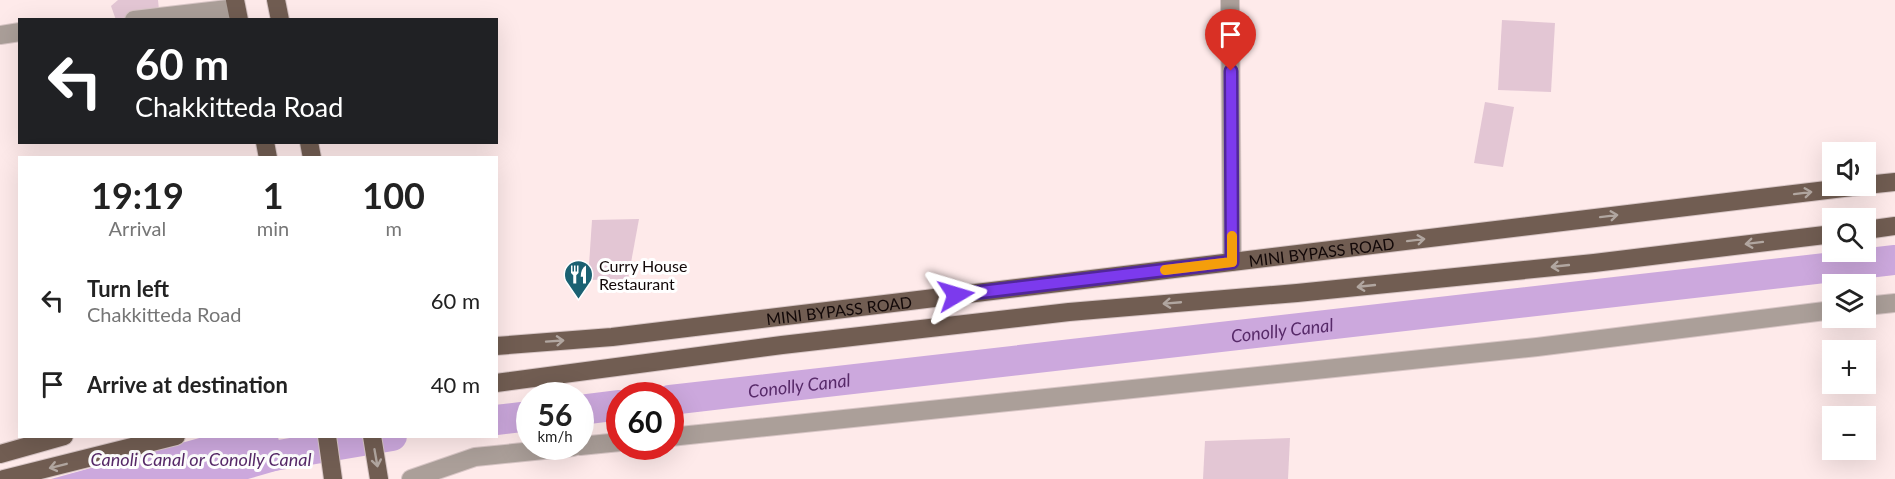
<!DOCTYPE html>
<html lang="en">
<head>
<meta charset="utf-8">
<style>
  :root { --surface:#fff; --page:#f2f2f2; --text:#222; --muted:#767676 }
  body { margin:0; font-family:Lato,sans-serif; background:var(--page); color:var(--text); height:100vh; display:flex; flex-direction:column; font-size:22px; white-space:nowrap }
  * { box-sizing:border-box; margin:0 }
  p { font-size:20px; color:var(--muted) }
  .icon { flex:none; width:33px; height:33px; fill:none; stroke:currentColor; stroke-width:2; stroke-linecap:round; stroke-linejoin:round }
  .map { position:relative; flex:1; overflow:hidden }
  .panel { position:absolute; left:18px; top:156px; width:480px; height:282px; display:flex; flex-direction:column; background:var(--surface); border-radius:0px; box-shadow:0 6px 24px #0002 }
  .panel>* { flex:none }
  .top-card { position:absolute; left:18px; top:18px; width:480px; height:126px; border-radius:0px; box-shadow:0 6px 24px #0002; background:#202124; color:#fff; overflow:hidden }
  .tools { position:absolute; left:1822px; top:142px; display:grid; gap:12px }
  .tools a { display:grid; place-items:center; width:54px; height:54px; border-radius:0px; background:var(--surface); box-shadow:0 6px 24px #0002; font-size:30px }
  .speed { position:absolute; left:516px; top:382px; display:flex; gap:12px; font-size:30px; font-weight:700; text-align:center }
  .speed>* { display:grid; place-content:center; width:78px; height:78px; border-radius:50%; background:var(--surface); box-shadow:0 6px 24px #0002; line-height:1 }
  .speed small { font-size:15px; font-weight:400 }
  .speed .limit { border:9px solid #d22; background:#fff; color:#111 }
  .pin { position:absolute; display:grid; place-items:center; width:51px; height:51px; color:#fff; margin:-62px -26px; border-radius:50% 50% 50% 0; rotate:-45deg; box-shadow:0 0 6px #0007 }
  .pin .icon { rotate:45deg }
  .me { position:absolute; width:66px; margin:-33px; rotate:83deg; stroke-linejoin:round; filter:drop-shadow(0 0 4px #0008) }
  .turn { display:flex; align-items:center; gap:21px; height:126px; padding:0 18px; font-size:27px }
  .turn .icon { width:78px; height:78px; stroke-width:2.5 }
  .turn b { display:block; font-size:42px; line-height:51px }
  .eta { display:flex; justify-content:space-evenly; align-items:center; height:102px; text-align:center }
  .eta b { font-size:36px; font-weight:700; line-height:42px }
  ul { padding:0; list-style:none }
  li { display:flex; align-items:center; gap:18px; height:84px; padding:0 18px }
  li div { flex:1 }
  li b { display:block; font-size:22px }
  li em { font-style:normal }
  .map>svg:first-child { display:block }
</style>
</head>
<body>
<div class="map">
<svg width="1895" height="479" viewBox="0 0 1895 479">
  <rect width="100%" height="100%" fill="#feeaea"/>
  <polygon fill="#cca8dd" points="203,437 278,437 286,468 248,479 51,479"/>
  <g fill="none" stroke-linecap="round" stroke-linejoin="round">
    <g stroke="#cca8dd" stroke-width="30">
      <path id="s1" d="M670,400L1895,260"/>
      <polyline points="580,410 620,405"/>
      <polyline points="496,420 530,416"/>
      <polyline points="244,461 392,436"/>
    </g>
  </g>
  <g fill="#e3c6d4">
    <polygon points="118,0 158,0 160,20 116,20 111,6"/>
    <polygon points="1502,20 1555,23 1551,92 1498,90"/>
    <polygon points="1485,102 1514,107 1503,167 1474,163"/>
    <polygon points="639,219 628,279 588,280 592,220"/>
    <polygon points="1290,438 1288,479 1203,479 1205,441"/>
  </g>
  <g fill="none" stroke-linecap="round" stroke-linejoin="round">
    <defs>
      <g id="street">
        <polyline points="1230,0 1232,262"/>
        <polyline points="134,20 236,8"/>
        <polyline points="0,35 20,32"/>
        <polyline points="1866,306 1895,303"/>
        <polyline points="670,437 1537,347 1833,310"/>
        <polyline points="580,446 620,442"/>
        <polyline points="411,479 475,457 573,447"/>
      </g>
      <g id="primary">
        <polyline points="235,0 239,20"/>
        <polyline points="276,0 280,20"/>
        <polyline points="265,142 268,158"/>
        <polyline points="309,142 312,158"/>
        <polyline points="1866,185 1895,182"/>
        <polyline points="1866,230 1895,226"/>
        <path id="s2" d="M496,346L612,337L1860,186"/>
        <polyline points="496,383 782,345 1069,312 1297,293 1594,263 1833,234"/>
        <polyline points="327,436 333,479"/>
        <polyline points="372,436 379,479"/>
        <polyline points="0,454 64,436"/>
        <polyline points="4,479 176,436"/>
      </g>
    </defs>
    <use href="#street" stroke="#d8c6c6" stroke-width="20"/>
    <use href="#primary" stroke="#d8c6c6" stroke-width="20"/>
    <use href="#street" stroke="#ab9f99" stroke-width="18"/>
    <use href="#primary" stroke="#715d52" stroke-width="18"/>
  </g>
  <defs><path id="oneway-shaft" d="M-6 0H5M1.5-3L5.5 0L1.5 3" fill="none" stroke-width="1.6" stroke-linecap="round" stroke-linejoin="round" transform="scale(1.5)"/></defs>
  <g stroke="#b1a6a0">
    <use href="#oneway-shaft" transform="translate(1803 193) rotate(-7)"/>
    <use href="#oneway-shaft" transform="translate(1609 216) rotate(-7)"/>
    <use href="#oneway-shaft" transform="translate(1416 240) rotate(-7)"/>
    <use href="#oneway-shaft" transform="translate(1754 243) rotate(173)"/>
    <use href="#oneway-shaft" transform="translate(1560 266) rotate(174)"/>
    <use href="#oneway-shaft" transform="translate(1366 286) rotate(174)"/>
    <use href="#oneway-shaft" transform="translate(1172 303) rotate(175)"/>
    <use href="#oneway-shaft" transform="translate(555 341) rotate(-4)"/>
    <use href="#oneway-shaft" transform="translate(376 458) rotate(80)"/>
    <use href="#oneway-shaft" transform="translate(58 466) rotate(166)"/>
  </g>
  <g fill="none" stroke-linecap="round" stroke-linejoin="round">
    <defs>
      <polyline id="route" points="956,295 1232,262 1231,71"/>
    </defs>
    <use href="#route" stroke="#51269a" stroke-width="15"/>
    <use href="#route" stroke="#7c3aed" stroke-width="10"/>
    <polyline stroke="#f59e0b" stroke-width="10" points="1165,270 1232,262 1232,236"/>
  </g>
  <defs>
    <symbol id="restaurant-pin" viewBox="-11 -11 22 30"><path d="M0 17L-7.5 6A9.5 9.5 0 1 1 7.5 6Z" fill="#1b6172" stroke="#fff"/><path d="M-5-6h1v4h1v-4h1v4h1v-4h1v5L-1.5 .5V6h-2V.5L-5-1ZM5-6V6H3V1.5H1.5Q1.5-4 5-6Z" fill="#fff"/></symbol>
  </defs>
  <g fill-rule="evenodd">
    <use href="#restaurant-pin" x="562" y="258" width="33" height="45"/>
  </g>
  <g text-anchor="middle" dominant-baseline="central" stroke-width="6" stroke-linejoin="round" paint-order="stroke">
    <g font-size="16" fill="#120808" stroke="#fff">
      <text stroke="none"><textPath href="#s2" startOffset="831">MINI BYPASS ROAD</textPath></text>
      <text stroke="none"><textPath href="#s2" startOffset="345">MINI BYPASS ROAD</textPath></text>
    </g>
    <g font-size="16" fill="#120808" stroke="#fff" text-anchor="start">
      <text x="599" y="265">Curry House<tspan x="599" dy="18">Restaurant</tspan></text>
    </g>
    <g font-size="18" font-style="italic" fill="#572a69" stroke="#fff">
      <text stroke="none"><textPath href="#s1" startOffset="616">Conolly Canal</textPath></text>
      <text stroke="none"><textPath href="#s1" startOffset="130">Conolly Canal</textPath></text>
      <text x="201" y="459">Canoli Canal or Conolly Canal</text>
    </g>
  </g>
</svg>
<div class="tools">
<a><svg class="icon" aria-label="sound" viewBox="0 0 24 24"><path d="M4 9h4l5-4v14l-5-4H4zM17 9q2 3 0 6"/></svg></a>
<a><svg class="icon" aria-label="search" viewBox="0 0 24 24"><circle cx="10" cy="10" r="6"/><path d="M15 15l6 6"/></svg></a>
<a><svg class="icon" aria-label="layers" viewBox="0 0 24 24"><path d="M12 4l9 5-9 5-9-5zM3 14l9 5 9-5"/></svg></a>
<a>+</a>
<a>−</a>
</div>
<div class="speed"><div>56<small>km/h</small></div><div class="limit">60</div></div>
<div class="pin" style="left:1231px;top:71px;background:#d93025"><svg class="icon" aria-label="arrive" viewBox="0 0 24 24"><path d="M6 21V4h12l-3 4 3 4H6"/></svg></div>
<svg class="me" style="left:956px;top:295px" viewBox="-20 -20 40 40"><path d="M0-17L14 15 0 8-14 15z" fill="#7c3aed" stroke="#fff" stroke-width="4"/></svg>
<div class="top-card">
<div class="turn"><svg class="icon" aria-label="left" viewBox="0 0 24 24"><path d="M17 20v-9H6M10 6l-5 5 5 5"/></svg><div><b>60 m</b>Chakkitteda Road</div></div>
</div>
<section class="panel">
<div class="eta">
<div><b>19:19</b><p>Arrival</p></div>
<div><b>1</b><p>min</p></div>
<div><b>100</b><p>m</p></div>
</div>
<ul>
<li><svg class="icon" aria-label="left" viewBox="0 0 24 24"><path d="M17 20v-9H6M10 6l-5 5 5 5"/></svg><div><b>Turn left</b><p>Chakkitteda Road</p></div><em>60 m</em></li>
<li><svg class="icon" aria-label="arrive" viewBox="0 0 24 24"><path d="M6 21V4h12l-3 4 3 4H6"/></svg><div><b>Arrive at destination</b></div><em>40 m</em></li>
</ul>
</section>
</div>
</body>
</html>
